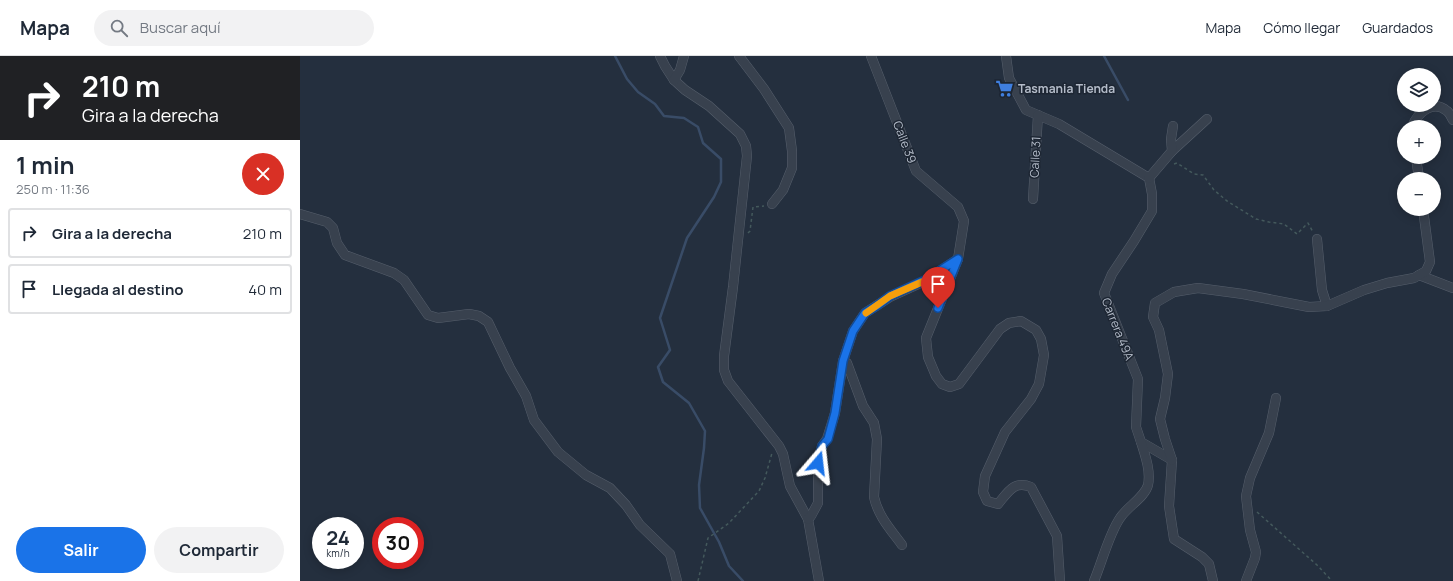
<!DOCTYPE html>
<html lang="es">
<head>
<meta charset="utf-8">
<style>
  :root { --surface:#fff; --page:#f2f2f3; --text:#1f2937; --muted:#747a83; --line:#e0e1e3; --accent:#1a73e8 }
  body { margin:0; font-family:Manrope,sans-serif; background:var(--page); color:var(--text); height:100vh; display:flex; flex-direction:column; font-size:15px; white-space:nowrap }
  * { box-sizing:border-box; margin:0 }
  p { font-size:13px; color:var(--muted) }
  .icon { flex:none; width:22px; height:22px; fill:none; stroke:currentColor; stroke-width:2; stroke-linecap:round; stroke-linejoin:round }
  .map { position:relative; flex:1; overflow:hidden }
  .drawer { display:flex; flex-direction:column; background:var(--surface); width:300px }
  .drawer>* { flex:none }
  .banner { background:#202124; color:#fff; overflow:hidden }
  .tools { position:absolute; left:1097px; top:12px; display:grid; gap:8px }
  .tools a { display:grid; place-items:center; width:44px; height:44px; border-radius:50%; background:var(--surface); box-shadow:0 2px 10px #0003; font-size:20px }
  .speed { position:absolute; left:12px; top:461px; display:flex; gap:8px; font-size:20px; font-weight:700; text-align:center }
  .speed>* { display:grid; place-content:center; width:52px; height:52px; border-radius:50%; background:var(--surface); box-shadow:0 2px 10px #0003; line-height:1 }
  .speed small { font-size:10px; font-weight:400 }
  .speed .limit { border:6px solid #d22; background:#fff; color:#111 }
  .pin { position:absolute; display:grid; place-items:center; width:34px; height:34px; color:#fff; margin:-41px -17px; border-radius:50% 50% 50% 0; rotate:-45deg; box-shadow:0 0 4px #0007 }
  .pin .icon { rotate:45deg }
  .me { position:absolute; width:44px; margin:-22px; rotate:17deg; stroke-linejoin:round; filter:drop-shadow(0 0 3px #0008) }
  .turn { display:flex; align-items:center; gap:14px; height:84px; padding:0 16px; font-size:18px }
  .turn .icon { width:52px; height:52px; stroke-width:2.5 }
  .turn b { display:block; font-size:28px; line-height:34px }
  .round { display:grid; place-items:center; flex:none; width:42px; height:42px; border-radius:21px; background:var(--page) }
  .head { display:flex; align-items:center; justify-content:space-between; height:68px; padding:0 16px }
  h1 { font-size:24px; font-weight:700; line-height:30px }
  .primary-button { display:flex; gap:8px; margin-top:auto; padding:8px 16px }
  .primary-button a { flex:1; height:46px; border-radius:24px; background:var(--accent); color:#fff; font-size:16px; font-weight:700; line-height:46px; text-align:center }
  .primary-button a+a { background:var(--page); color:var(--text) }
  ul { padding:0; list-style:none }
  li { display:flex; align-items:center; gap:12px; height:50px; margin:0 8px 6px; padding:0 8px; border:2px solid var(--line); border-radius:4px }
  li div { flex:1 }
  li b { display:block; font-size:15px }
  li em { font-style:normal }
  header { display:flex; align-items:center; gap:24px; box-sizing:border-box; height:56px; padding:0 20px; background:var(--surface); border-bottom:1px solid var(--line) }
  header strong { font-size:19px }
  nav { display:flex; gap:22px; margin-inline-start:auto; font-size:14px }
  .search { width:280px; height:36px; background:var(--page); display:flex; align-items:center; gap:10px; box-sizing:border-box; padding:0 14px; border-radius:22px; color:var(--muted); font-size:15px }
  main { display:flex; flex:1; min-height:0 }
  .map>svg:first-child { display:block }
</style>
</head>
<body>
<header>
<strong>Mapa</strong>
<div class="search"><svg class="icon" aria-label="search" viewBox="0 0 24 24"><circle cx="10" cy="10" r="6"/><path d="M15 15l6 6"/></svg>Buscar aquí</div>
<nav><a>Mapa</a><a>Cómo llegar</a><a>Guardados</a></nav>
</header>
<main>
<section class="drawer">
<div class="banner">
<div class="turn"><svg class="icon" aria-label="right" viewBox="0 0 24 24"><path d="M7 20v-9h11M14 6l5 5-5 5"/></svg><div><b>210 m</b>Gira a la derecha</div></div>
</div>
<div class="head"><div><h1>1 min</h1><p>250 m · 11:36</p></div><a class="round" style="background:#d93025;color:#fff"><svg class="icon" aria-label="close" viewBox="0 0 24 24"><path d="M6 6l12 12M18 6L6 18"/></svg></a></div>
<ul>
<li><svg class="icon" aria-label="right" viewBox="0 0 24 24"><path d="M7 20v-9h11M14 6l5 5-5 5"/></svg><div><b>Gira a la derecha</b></div><em>210 m</em></li>
<li><svg class="icon" aria-label="arrive" viewBox="0 0 24 24"><path d="M6 21V4h12l-3 4 3 4H6"/></svg><div><b>Llegada al destino</b></div><em>40 m</em></li>
</ul>
<div class="primary-button"><a>Salir</a><a>Compartir</a></div>
</section>
<div class="map">
<svg width="1153" height="525" viewBox="0 0 1153 525">
  <rect width="100%" height="100%" fill="#242f3e"/>
  <g fill="none" stroke-linecap="round" stroke-linejoin="round">
    <g stroke="#394c67" stroke-width="2.5">
      <polyline points="315,0 327,23 338,36 355,48 364,60 384,62 398,71 403,87 421,103 421,126 414,141 387,182 360,262 370,294 358,311 363,326 389,347 405,375 404,392 399,429 400,452 419,486 429,510 443,525"/>
      <polyline points="804,0 828,44"/>
    </g>
  </g>
  <polygon fill="#455162" points="707,27 709,35 704,37 702,29"/>
  <g fill="none" stroke-linecap="round" stroke-linejoin="round">
    <defs>
      <g id="minor">
        <polyline points="360,0 365,10 374,24 385,34 409,50 440,78 446,90 447,100 433,231 424,300 424,314 428,325 479,390 483,398 490,430 508,463 519,525"/>
        <polyline points="439,0 464,33 489,72 492,95 492,112 483,134 472,148"/>
        <path d="M571,0L616,115L658,151L664,165L658,203L626,282L628,301L636,320L642,328L650,331L659,328L700,273L709,267L721,265L736,274L741,283L744,299L739,328L731,343L705,376L685,420L683,436L687,445L698,448C708,436 714,424 731,431L757,480L760,525"/>
        <polyline points="706,0 709,22 726,54 759,68 849,122 852,138 852,155 834,185 812,218 804,237 838,323 836,371 841,386 872,404 869,450 874,483 902,501 909,508 913,525"/>
        <polyline points="374,24 380,14 384,0"/>
        <path d="M1112,71C1117,57 1133,43 1147,55C1150,57 1151,61 1153,64"/>
        <polyline points="872,95 907,63"/>
        <polyline points="1116,101 1119,123"/>
        <polyline points="849,122 872,95 871,83 873,70"/>
        <polyline points="733,143 738,59"/>
        <polyline points="0,158 27,166 33,172 37,187 45,199 94,217 104,224 128,259 138,262 169,258 179,260 188,266 210,312 226,340 234,364 258,396 286,419 310,432 326,449 340,469 370,498 377,525"/>
        <polyline points="1017,183 1022,234 1027,250"/>
        <polyline points="1119,219 1153,232"/>
        <path d="M543,305L547,307L563,350L574,367L577,383L574,441C578,460 591,474 602,489"/>
        <polyline points="872,404 865,383 860,363 865,342 868,318 859,274 853,261 855,247 874,236 898,232 943,238 1009,251 1027,250 1064,234 1087,227 1114,222 1126,215 1130,206 1123,153"/>
        <polyline points="508,463 511,460 518,447 518,407 522,390 527,383 535,357 543,305 553,275 565,257 590,241 625,225 658,203"/>
        <path d="M794,525C802,506 809,478 820,462C827,451 845,441 848,429C851,415 845,399 841,386"/>
        <polyline points="946,525 955,502 956,496 950,474 946,440 950,422 969,377 976,342"/>
      </g>
    </defs>
    <use href="#minor" stroke="#565f6c" stroke-width="10"/>
    <g stroke="#44595c" stroke-width="1.5" stroke-dasharray="3 3" stroke-linecap="butt">
      <polyline points="874,108 877,107 894,118 903,119 914,134 927,145 956,163 969,166 984,168 997,178 1008,167 1013,176"/>
      <polyline points="448,177 450,175 453,151 464,150"/>
      <polyline points="957,456 1017,509 1032,525"/>
      <polyline points="398,525 408,482 429,467 459,435 465,422 472,397"/>
    </g>
    <use href="#minor" stroke="#38414e" stroke-width="9"/>
  </g>
  <g fill="none" stroke-linecap="round" stroke-linejoin="round">
    <defs>
      <polyline id="route" points="518,407 522,390 528,383 535,357 543,305 553,275 565,257 578,249 590,240 625,224 658,203 638,252"/>
    </defs>
    <use href="#route" stroke="#114b97" stroke-width="10"/>
    <use href="#route" stroke="#1a73e8" stroke-width="7"/>
    <polyline stroke="#f59e0b" stroke-width="7" points="566,257 590,240 622,226"/>
  </g>
  <defs>
    <symbol id="supermarket-bare" viewBox="-9 -9 18 18"><path d="M-6-5.5h2.5l.6 2H6L4.5 2H-2.5L-4.4-4H-6ZM-1.5 3.2a1.3 1.3 0 1 0 .1 0ZM3 3.2a1.3 1.3 0 1 0 .1 0Z" fill="#3f7fe0" stroke="#1d2633" stroke-width="2.5" paint-order="stroke"/></symbol>
  </defs>
  <g fill-rule="evenodd">
    <use href="#supermarket-bare" x="692" y="20" width="25" height="25"/>
  </g>
  <g text-anchor="middle" dominant-baseline="central" stroke-width="3" stroke-linejoin="round" paint-order="stroke">
    <g font-size="12" font-weight="bold" fill="#b4bcc9" stroke="#1d2633" text-anchor="start">
      <text x="718" y="32">Tasmania Tienda</text>
    </g>
    <g font-size="12" fill="#b4bcc9" stroke="#1d2633">
      <text transform="translate(605 86) rotate(69)">Calle 39</text>
      <text transform="translate(735 101) rotate(-87)">Calle 31</text>
      <text transform="translate(818 273) rotate(68)">Carrera 49A</text>
    </g>
  </g>
</svg>
<div class="tools">
<a><svg class="icon" aria-label="layers" viewBox="0 0 24 24"><path d="M12 4l9 5-9 5-9-5zM3 14l9 5 9-5"/></svg></a>
<a>+</a>
<a>−</a>
</div>
<div class="speed"><div>24<small>km/h</small></div><div class="limit">30</div></div>
<div class="pin" style="left:638px;top:252px;background:#d93025"><svg class="icon" aria-label="arrive" viewBox="0 0 24 24"><path d="M6 21V4h12l-3 4 3 4H6"/></svg></div>
<svg class="me" style="left:518px;top:407px" viewBox="-20 -20 40 40"><path d="M0-17L14 15 0 8-14 15z" fill="#1a73e8" stroke="#fff" stroke-width="4"/></svg>
</div>
</main>
</body>
</html>
